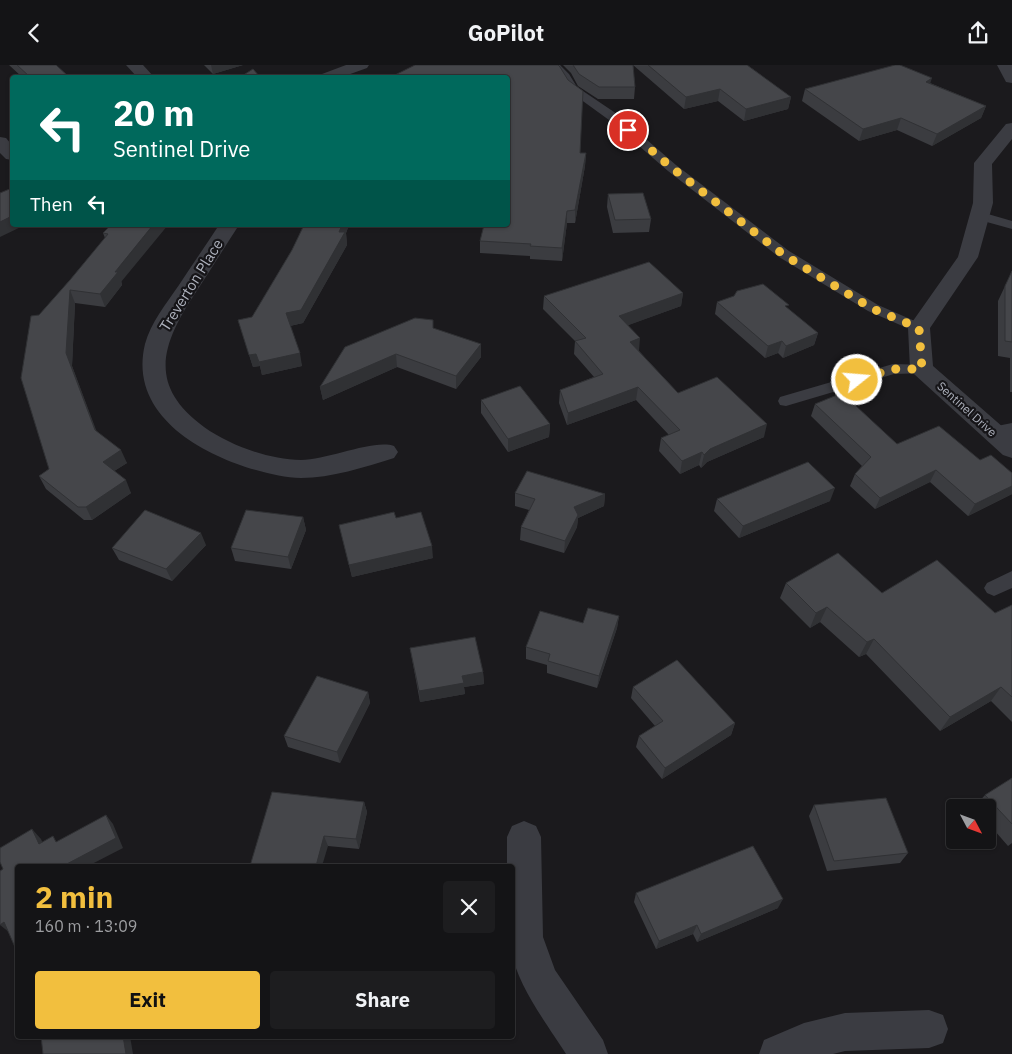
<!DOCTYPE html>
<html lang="en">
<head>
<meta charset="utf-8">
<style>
  :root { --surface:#141416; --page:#1d1d1f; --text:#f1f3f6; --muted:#9d9ea1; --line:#333335; --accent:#f2bf3e }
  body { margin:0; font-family:"IBM Plex Sans",sans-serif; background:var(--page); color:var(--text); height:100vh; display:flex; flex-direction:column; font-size:19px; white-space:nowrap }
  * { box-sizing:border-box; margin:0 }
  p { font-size:16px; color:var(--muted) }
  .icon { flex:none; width:28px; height:28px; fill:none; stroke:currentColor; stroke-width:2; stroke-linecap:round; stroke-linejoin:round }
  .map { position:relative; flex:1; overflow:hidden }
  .sheet { position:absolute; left:15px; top:799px; width:500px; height:175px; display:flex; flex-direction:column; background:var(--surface); border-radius:5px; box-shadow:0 1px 4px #0004,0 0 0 1px var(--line) }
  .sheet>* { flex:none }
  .top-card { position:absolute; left:10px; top:10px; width:500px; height:152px; border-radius:5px; box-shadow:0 1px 4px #0004,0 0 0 1px var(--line); background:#00695c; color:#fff; overflow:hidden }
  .needle { width:32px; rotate:131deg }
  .tools { position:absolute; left:946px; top:734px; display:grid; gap:10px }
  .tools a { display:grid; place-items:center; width:50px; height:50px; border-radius:5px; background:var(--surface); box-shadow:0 1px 4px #0004,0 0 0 1px var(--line); font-size:25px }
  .pin { position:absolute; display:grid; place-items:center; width:42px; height:42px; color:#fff; margin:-21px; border:2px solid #fff; border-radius:50%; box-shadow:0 1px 5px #0007 }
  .me { position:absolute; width:55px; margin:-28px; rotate:73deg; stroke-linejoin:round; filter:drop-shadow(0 0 4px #0008) }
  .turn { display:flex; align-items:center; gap:18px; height:105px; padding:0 20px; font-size:22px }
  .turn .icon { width:65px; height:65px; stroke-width:2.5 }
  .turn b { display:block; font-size:35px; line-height:42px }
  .then { display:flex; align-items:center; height:48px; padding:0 20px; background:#0003; gap:10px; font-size:19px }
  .round { display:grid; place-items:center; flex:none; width:52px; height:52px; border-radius:5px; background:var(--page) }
  .overview { display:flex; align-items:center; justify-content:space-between; height:85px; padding:0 20px }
  h1 { font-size:30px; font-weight:700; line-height:38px; color:var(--accent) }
  .cta { display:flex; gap:10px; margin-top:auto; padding:10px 20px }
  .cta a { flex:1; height:58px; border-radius:5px; background:var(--accent); color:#111; font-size:20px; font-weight:700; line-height:58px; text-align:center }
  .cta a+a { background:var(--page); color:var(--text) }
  header { display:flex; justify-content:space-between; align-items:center; height:65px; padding:0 20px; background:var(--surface); font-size:22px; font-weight:700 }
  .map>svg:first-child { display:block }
</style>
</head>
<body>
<header><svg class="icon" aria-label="back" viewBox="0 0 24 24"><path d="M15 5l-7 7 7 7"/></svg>GoPilot<svg class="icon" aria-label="share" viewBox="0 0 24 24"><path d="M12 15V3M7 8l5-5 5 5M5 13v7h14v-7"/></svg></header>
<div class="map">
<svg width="1012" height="989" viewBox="0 0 1012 989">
  <rect width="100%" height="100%" fill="#1b1a1d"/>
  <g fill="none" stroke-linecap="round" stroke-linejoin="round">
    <g fill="#3b3c42" fill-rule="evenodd">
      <polygon points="548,0 560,0 569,9 577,22 617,49 676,100 789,186 878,240 924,260 927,263 924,266 914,266 868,246 779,192 668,106 609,55 569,26 561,13"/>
      <polygon points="981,147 1012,156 1012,164 976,154 974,151"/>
      <polygon points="893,299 928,300 930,304 928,308 894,309 786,341 780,340 778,336 780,332"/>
      <polygon points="1012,358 1012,370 993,373 987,371 985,367 987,363"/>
      <polygon points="1012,506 1012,523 994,531 987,528 984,523 987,518"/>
    </g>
    <g fill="#3b3c42" fill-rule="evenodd">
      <polygon points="126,0 143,0 154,12 137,12"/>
      <polygon points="346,0 369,0 367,3 342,12 320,12 322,9"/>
      <polygon points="997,0 1012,0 1012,18 1006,17"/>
      <polygon points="1012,58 1012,74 992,99 993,138 978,192 930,263 933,301 1012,370 1012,393 1003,390 914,309 910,304 908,263 958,192 973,138 974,98 1006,59"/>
      <polygon points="0,72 6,73 12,80 12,95 6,94 0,88"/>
      <path d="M219,160H239C225,181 212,203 198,224C163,276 145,319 204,362C231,381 268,394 301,395C328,395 373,374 394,381L398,387L394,393C365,402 331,413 301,413C286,413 271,409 256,405C200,389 128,349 145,279C151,257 166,239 179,220C192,200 206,180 219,160Z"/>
      <path d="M524,756L536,761L541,772L543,872L555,905L603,975L608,989H566C549,962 516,919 512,887C509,859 512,829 512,801H507V772L512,761Z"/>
      <polygon points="929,945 943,950 948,964 943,978 929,983 845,986 833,989 759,989 764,975 804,958 845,948"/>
    </g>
  </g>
  <g fill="#3b3c40">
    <polygon points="9,0 56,0 69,12 22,12"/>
    <polygon points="204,0 243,0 213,9"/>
    <polygon points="563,0 633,0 635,22 634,34 598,34 578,21 571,8"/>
    <polygon points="633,0 747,0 791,32 788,44 744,56 718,36 684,44"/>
    <polygon points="930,18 986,41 981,53 932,81 897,65 859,76 802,36 805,24"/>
    <polygon points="580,88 586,88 585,101 575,158 567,158 562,196 530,194 530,191 480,188 480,176"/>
    <polygon points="608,129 651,154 649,167 613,168 607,142"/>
    <polygon points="111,160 122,220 105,242 75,238 72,301 96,366 127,398 114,406 131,428 92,455 84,455 46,424 39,411 49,404 39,250 70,215 105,173 103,168"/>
    <polygon points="304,160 349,160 346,168 347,180 303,258 290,261 302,301 262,310 260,301 253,302 238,255 252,252 292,185"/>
    <polygon points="1012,206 1012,327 1010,327 1010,293 998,291 998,236"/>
    <polygon points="683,228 681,241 628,260 639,286 678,328 764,372 707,397 701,403 699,400 680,409 659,386 661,373 669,370 636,335 567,360 559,338 560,325 594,312 574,289 575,276 543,244 544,231"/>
    <polygon points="717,237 788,244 818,268 814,280 783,293 778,288 765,293 715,249"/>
    <polygon points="434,264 481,292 456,324 397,302 323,335 320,322"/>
    <polygon points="481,335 550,359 549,372 508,387 481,348"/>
    <polygon points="815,339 897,379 1012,408 1012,429 968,451 930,417 875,444 850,421 855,409 862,401 811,351"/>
    <polygon points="515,428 605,429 604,441 578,453 577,462 564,488 520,475 521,462 529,445 515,441"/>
    <polygon points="717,434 830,436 739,473 714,446"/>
    <polygon points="303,452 306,465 291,504 235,496 231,483"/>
    <polygon points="396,453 433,493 352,512 339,460"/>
    <polygon points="206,480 172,516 119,495 112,483"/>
    <polygon points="786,518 882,528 995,548 1012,540 1012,657 991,636 940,666 866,589 859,592 820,557 810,563 780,533"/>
    <polygon points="619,551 617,563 597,623 547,608 547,600 526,594 526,582 583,558"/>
    <polygon points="410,583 483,607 484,619 464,622 465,629 420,637"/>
    <polygon points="633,622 735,658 731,670 662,714 636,682 639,671 655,661 631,633"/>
    <polygon points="368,627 370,638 340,698 288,682 284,671"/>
    <polygon points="1012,713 1012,778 1008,781 988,758 988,742 974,742 985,730"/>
    <polygon points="272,727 364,737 367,747 359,784 328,781"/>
    <polygon points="814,740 908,788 900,798 827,806 809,751"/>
    <polygon points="636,828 778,843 697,877 693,869 656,884 634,837"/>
  </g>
  <g fill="#303134">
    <polygon points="211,0 243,0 213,9"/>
    <polygon points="932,13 928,25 926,17"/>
    <polygon points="720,24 718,36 684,44 686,32"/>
    <polygon points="791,32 788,44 744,56 746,44"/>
    <polygon points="986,41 981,53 932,81 937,69"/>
    <polygon points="901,53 897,65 859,76 863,64"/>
    <polygon points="586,88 585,101 575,158 575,145"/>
    <polygon points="567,146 567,158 562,196 562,183"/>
    <polygon points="12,151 12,160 25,160 0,172 0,157"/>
    <polygon points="153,160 168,160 121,217 122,220 105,242 100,229 115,207"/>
    <polygon points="342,160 349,160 346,168 347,180 303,258 289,261 286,248 339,167"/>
    <polygon points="70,225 75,238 72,301 101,378 95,365 66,288"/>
    <polygon points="683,228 681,241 618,264 619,251"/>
    <polygon points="818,268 814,280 783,293 786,281"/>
    <polygon points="640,273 639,286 630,277"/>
    <polygon points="782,276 778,288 765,293 768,281"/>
    <polygon points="481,279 481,292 456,324 456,311"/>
    <polygon points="300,288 302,301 262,310 259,297"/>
    <polygon points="256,289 260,301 253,302 249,290"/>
    <polygon points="396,289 397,302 323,335 320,322"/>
    <polygon points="638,322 636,335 567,360 568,348"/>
    <polygon points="550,359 549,372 508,387 508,374"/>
    <polygon points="767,359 764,372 707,397 701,403 704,390 710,384"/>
    <polygon points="121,385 127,398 108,410 103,397"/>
    <polygon points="702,387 699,400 680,409 682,396"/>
    <polygon points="936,405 930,417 875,444 880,433"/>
    <polygon points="126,415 131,428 92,455 86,442"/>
    <polygon points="1012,421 1012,429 968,451 975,439"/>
    <polygon points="835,423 830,436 739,473 743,461"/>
    <polygon points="605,429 604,441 578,453 577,462 564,488 565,476 574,442"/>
    <polygon points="303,452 306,465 291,504 288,492"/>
    <polygon points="201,468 206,480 172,516 166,504"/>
    <polygon points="432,481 433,493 352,512 349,500"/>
    <polygon points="827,542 820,557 810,563 816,548"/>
    <polygon points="619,551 617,563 597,623 599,611"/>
    <polygon points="874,574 866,589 859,592 867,577"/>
    <polygon points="483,607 484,619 464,622 465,629 420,637 419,626 462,611"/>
    <polygon points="1001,622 991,636 940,666 950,652"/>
    <polygon points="368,627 370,638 340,698 337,687"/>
    <polygon points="735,658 731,670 662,714 665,703"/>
    <polygon points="364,737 367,747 359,784 356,774"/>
    <polygon points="106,750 113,759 123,783 88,801 63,801"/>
    <polygon points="32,764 41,774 47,788 39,779"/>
    <polygon points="324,771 328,781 322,801 316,801"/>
    <polygon points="783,834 778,843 697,877 701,869"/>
    <polygon points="4,857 10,868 0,860"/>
    <polygon points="697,860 693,869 656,884 659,876"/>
    <polygon points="122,971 130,971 133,989 126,989"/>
  </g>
  <g fill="#45464a" stroke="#303134">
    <polygon points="17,0 56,0 69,12 30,12"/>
    <polygon points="415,0 558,0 560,2 568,15 583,26 580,88 586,88 575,145 567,146 562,183 530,181 531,179 480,176 484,160 508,160 508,12 391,12"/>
    <polygon points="573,0 633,0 635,22 599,22 579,9"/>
    <polygon points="648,0 747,0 791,32 746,44 720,24 686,32"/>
    <polygon points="895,0 900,0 932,13 926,17 986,41 937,69 901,53 863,64 805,24"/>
    <polygon points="253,4 260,12 243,12 242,11"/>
    <polygon points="12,123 12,151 0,157 0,128"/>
    <polygon points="643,128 651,154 615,155 608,129"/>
    <polygon points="111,160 153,160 115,207 118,207 100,229 70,225 66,288 95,365 121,385 103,397 126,415 86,442 78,442 39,411 49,404 21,313 31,251 39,250 70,215 108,169 103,168"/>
    <polygon points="304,160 342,160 339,167 345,167 301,245 286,248 300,288 259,297 256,289 249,290 238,255 252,252 292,185"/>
    <polygon points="649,197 683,228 619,251 640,273 630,277 678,328 717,312 767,359 710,384 704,390 702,387 682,396 661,373 680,365 638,322 568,348 560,325 603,309 575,276 586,273 544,231"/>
    <polygon points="1012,206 1012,277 1005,276 1005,221"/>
    <polygon points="763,219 789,240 785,241 818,268 786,281 782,276 768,281 717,237 734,231 737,226"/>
    <polygon points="415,253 433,255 433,263 481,279 456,311 396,289 320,322 345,282"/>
    <polygon points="520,321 550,359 508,374 481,335"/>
    <polygon points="842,328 897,379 939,361 980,395 991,390 1012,408 1012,421 975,439 936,405 880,433 855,409 871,392 815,339"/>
    <polygon points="808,397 835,423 743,461 717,434"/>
    <polygon points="527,406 605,429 574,442 578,450 565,476 521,462 535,434 515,428"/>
    <polygon points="145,445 201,468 166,504 112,483"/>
    <polygon points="246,445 303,452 288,492 231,483"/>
    <polygon points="394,447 396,453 421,447 432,481 349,500 339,460"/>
    <polygon points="838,488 882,528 937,495 995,548 1012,540 1012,632 1001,622 950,652 874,574 867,577 827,542 816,548 786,518"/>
    <polygon points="588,543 619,551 599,611 548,596 550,589 526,582 540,546 583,558"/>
    <polygon points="475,572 483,607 462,611 464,618 419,626 410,583"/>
    <polygon points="677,595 735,658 665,703 639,671 663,656 633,622"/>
    <polygon points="317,611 368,627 337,687 284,671"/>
    <polygon points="1012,713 1012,759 985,730"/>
    <polygon points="272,727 364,737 356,774 324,771 316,801 250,801"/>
    <polygon points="886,733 908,788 834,796 814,740"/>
    <polygon points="106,750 116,773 63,801 18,801 18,889 4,857 0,860 0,806 3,804 0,797 0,783 32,764 39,779 53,771 56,777"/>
    <polygon points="753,781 783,834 701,869 697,860 659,876 636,828"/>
    <polygon points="41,971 123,971 126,989 43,989"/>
  </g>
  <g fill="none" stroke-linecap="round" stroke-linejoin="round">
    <polyline stroke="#f2bf3e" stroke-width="9" stroke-dasharray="0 16.2" points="628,65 672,103 784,190 873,244 919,263 922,304 893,304 857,315"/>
  </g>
  <g text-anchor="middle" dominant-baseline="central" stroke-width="4.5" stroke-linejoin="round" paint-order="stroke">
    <g font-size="12" fill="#adb1bc" stroke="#161518">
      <text transform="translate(967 344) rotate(42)">Sentinel Drive</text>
    </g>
    <g font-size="15" fill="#adb1bc" stroke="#161518">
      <text transform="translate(191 220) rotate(-58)">Treverton Place</text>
    </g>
  </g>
</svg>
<div class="tools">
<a><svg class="needle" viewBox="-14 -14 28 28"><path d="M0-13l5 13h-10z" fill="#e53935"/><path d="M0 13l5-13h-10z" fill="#9d9ea1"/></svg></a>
</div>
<div class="pin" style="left:628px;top:65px;background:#d93025"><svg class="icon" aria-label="arrive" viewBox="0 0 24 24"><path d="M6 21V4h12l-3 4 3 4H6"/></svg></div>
<svg class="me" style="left:857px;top:315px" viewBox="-20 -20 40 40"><circle r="17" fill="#f2bf3e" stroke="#fff" stroke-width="3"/><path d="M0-11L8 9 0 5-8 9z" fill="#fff"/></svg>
<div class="top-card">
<div class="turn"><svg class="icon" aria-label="left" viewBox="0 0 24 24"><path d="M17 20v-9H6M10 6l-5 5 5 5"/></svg><div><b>20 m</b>Sentinel Drive</div></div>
<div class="then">Then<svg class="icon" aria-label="left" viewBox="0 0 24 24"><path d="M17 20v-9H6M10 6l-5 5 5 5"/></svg></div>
</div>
<section class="sheet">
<div class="overview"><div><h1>2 min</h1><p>160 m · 13:09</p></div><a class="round"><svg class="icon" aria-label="close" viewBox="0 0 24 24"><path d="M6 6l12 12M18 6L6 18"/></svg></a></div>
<div class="cta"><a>Exit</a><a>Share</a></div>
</section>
</div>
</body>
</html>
